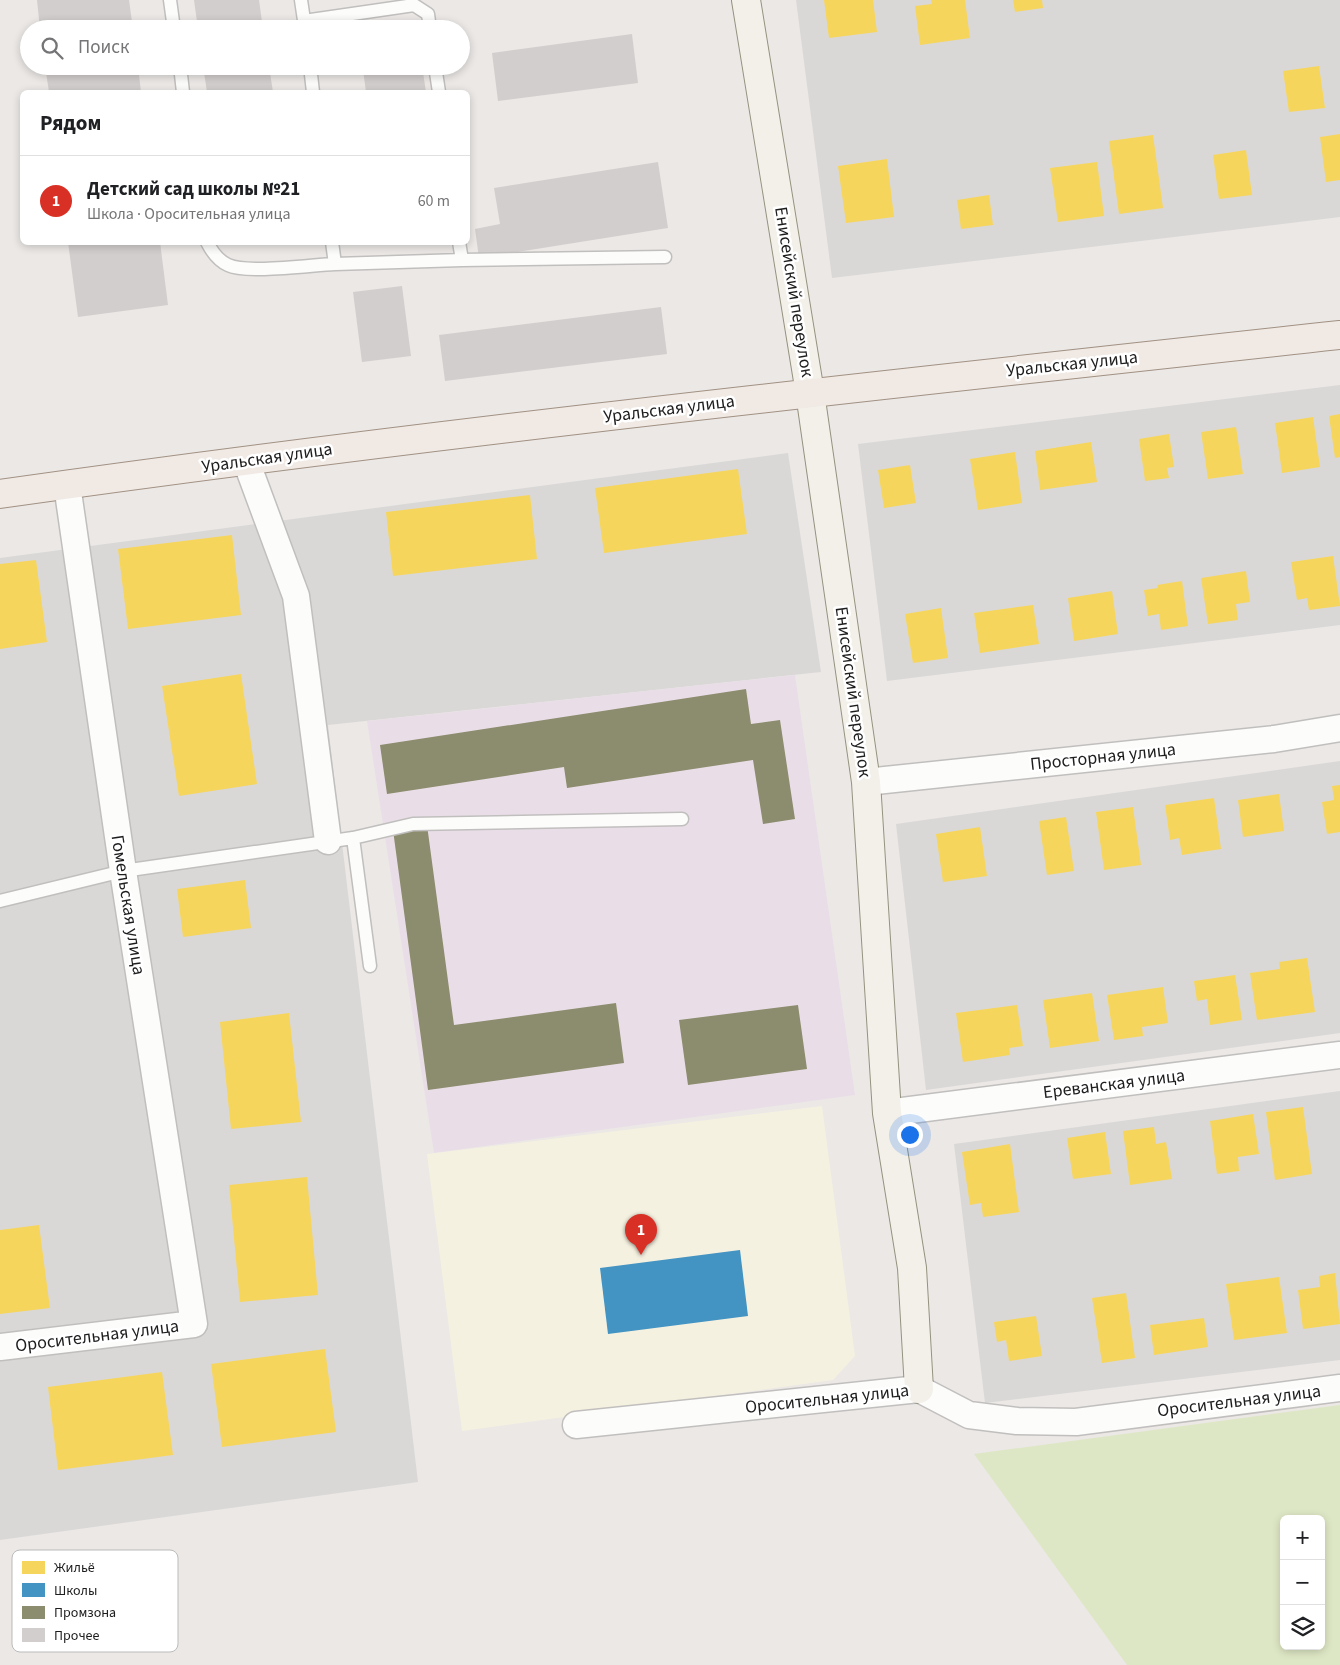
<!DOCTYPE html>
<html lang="ru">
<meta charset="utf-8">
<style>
body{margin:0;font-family:"Source Sans 3",sans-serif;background:#f6f6f6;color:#202124}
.controls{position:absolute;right:15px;bottom:15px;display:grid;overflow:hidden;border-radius:8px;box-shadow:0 2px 8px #0003}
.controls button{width:45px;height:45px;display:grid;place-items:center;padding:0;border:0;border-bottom:1px solid #e0e0e0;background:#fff;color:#202124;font:25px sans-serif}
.you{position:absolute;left:909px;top:1134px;width:18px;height:18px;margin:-12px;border:4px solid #fff;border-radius:50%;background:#1a73e8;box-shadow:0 0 0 8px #1a73e833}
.badge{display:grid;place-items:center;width:32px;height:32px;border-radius:50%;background:#d93025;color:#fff;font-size:16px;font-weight:700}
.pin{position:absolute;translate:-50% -41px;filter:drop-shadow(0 1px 2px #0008)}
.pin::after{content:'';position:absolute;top:26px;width:18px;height:15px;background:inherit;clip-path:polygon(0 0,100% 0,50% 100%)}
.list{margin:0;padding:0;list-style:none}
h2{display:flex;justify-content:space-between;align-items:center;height:65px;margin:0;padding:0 20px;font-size:21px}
h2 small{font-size:16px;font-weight:400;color:#757577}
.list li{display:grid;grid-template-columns:32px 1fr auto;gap:15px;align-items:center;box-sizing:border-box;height:90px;padding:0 20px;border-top:1px solid #e0e0e0}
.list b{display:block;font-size:19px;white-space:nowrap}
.list p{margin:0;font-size:16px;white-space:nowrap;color:#757577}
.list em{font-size:16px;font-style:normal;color:#757577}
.icon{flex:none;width:28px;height:28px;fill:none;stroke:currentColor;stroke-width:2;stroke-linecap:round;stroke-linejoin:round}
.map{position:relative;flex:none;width:1340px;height:1665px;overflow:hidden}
.search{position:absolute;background:#fff;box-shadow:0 2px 8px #0003;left:20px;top:20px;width:450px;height:55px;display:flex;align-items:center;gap:12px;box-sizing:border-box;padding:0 18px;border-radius:28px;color:#757577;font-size:19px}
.panel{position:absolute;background:#fff;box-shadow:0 2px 8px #0003;left:20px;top:90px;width:450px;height:155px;border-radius:8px}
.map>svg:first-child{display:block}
.residential{fill:#dad8d7}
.industrial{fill:#e9dee7}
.education{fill:#f5f1e0}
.grass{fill:#dee7c5;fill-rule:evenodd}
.homes{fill:#f6d55c}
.schools{fill:#4393c3}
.industry{fill:#8c8c6e}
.building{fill:#d2cecd}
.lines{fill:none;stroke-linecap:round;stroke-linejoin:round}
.lane-casing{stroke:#c1bfbe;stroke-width:15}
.street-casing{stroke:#c1bfbe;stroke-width:29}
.secondary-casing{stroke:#95927f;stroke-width:30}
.primary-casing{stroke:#a19183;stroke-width:30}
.lane{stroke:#fcfcfb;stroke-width:12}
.street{stroke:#fcfcfb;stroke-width:26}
.secondary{stroke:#f3f0ea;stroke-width:28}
.primary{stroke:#f0e9e4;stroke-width:28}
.labels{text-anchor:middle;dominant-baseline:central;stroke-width:5;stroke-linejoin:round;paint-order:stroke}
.street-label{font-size:18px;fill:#1d1d1d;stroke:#fff}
.key{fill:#fff;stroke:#bbb;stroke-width:1}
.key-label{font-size:14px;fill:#1d1d1d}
</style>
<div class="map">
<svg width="1340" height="1665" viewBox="0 0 1340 1665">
<rect width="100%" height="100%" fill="#ebe8e6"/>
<!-- residential -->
<path class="residential" d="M796,0H1340V217L832,278Z
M1340,385V625L887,681L858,444Z
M788,453L821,672L328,725L418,1482L0,1540V558Z
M1340,761V1033L926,1090L896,824Z
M1340,1091V1360L985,1403L954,1144Z"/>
<!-- industrial -->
<path class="industrial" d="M795,675L855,1095L434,1153L367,721Z"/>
<!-- education -->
<path class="education" d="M822,1106L855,1356L833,1380L462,1431L427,1154Z"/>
<!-- grass -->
<path class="grass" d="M1340,1405V1665H1127L974,1454ZM1284,1519H1321V1646H1284Z"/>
<!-- homes -->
<path class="homes" d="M824,0H873L877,32L829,38Z
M931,0H965L970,38L920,45L915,6L932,4Z
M1013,0H1042L1043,8L1015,12Z
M1319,66L1325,108L1289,112L1283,71Z
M1340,134V180L1326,182L1320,137Z
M1153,135L1163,208L1119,214L1109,141Z
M1246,150L1252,195L1219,199L1213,155Z
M887,159L894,217L846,223L838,166Z
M1097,162L1104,216L1058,222L1050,168Z
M989,195L993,225L961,229L957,200Z
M1340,414V457L1335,458L1329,416Z
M1313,417L1320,467L1282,473L1275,423Z
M1236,427L1243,474L1208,479L1201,432Z
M1169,434L1174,467L1167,468L1169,478L1145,481L1139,439Z
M1091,442L1097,482L1040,490L1035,451Z
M1015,452L1022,503L978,510L970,459Z
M910,465L916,503L884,508L878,470Z
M738,469L747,534L604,553L595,488Z
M530,495L537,559L393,576L386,512Z
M232,535L241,615L128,629L118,549Z
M1333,556L1340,606L1309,610L1307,598L1297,600L1291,562Z
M36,560L47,642L0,649V564Z
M1246,571L1250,602L1236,604L1238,620L1208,624L1201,578Z
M1182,581L1188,626L1161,630L1159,614L1148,616L1144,590L1158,588L1157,585Z
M1112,591L1118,634L1074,641L1068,598Z
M1033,605L1039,644L980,653L974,613Z
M941,608L948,658L913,663L905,614Z
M241,674L257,784L179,796L162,686Z
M1340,785V832L1327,834L1322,802L1334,800L1332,786Z
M1279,794L1284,831L1243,837L1238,800Z
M1214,798L1221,849L1182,855L1179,838L1170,840L1165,805Z
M1133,807L1141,865L1104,870L1096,812Z
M1066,817L1074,871L1047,875L1039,821Z
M980,827L987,876L943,882L936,834Z
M245,880L251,928L183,937L177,889Z
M1307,958L1315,1012L1257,1020L1250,973L1280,969L1279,962Z
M1235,975L1242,1020L1210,1025L1207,999L1197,1001L1194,981Z
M1163,987L1168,1023L1142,1027L1143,1036L1114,1040L1107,995Z
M1092,993L1099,1041L1050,1048L1043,1000Z
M1017,1005L1023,1046L1009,1048L1010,1055L963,1062L956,1013Z
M289,1013L301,1122L231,1129L220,1022Z
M1303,1107L1312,1174L1275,1180L1266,1112Z
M1253,1114L1259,1154L1238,1157L1239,1171L1217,1174L1210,1121Z
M1154,1127L1156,1144L1166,1142L1172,1179L1130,1185L1123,1131Z
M1105,1132L1111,1174L1073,1179L1067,1138Z
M1010,1144L1019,1212L983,1217L981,1203L970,1205L962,1152Z
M307,1177L318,1295L240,1302L229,1185Z
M39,1225L50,1308L0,1314V1230Z
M1335,1273L1340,1324L1303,1329L1298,1290L1320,1287L1319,1276Z
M1279,1277L1287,1333L1234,1340L1226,1284Z
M1126,1293L1135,1358L1102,1363L1092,1298Z
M1036,1316L1042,1356L1009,1361L1006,1340L997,1342L994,1322Z
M1204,1318L1208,1347L1154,1355L1150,1325Z
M325,1349L336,1432L222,1447L211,1364Z
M162,1372L173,1455L58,1470L48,1387Z"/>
<!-- schools -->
<path class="schools" d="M740,1250L748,1316L608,1334L600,1268Z"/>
<!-- industry -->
<path class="industry" d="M746,689L751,724L780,720L795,819L763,824L753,760L567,788L564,767L387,794L380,745Z
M427,825L454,1025L616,1003L624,1063L428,1090L393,830Z
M798,1005L807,1069L688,1085L679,1020Z"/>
<!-- building -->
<path class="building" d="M37,0H129L133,29H40Z
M194,0H259L263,29H198Z
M632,34L638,83L498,101L492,53Z
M45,66H138L141,92H49Z
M203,66H269L273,92H207Z
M390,66H422L426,92H366L363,70Z
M658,162L668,228L479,258L475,229L500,224L494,188Z
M68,242H160L168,305L78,317Z
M402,286L411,356L362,362L353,292Z
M661,307L667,354L445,381L439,335Z"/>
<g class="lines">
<defs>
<path id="lane" d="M170,0L174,29
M301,0L305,27
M304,21L414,5L428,14L430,29
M180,66L183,92
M310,66L313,92
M435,66L439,92
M207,242C212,252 219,261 228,265C247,274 311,265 335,264
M332,242L335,264L462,260L459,242
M462,260L665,257
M353,838L370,966
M0,901L123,871L353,838L413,824L682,819"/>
<path id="street" d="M246,461L296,596L328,841
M866,782L1274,739L1340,728
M887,1113L1340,1055
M0,1347L194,1324L123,871L67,485
M576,1425L919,1389L969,1415L1017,1421L1076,1422L1340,1388"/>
<path id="secondary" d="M746,0L810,393L866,782L887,1113L912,1268L919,1389"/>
<path id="primary" d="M0,494C445,431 893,384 1340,335"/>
</defs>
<!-- lane casing -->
<use href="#lane" class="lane-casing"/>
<!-- street casing -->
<use href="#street" class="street-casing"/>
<!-- secondary casing -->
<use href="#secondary" class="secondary-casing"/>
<!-- primary casing -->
<use href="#primary" class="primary-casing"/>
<!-- lane -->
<use href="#lane" class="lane"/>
<!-- street -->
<use href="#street" class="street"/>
<!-- secondary -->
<use href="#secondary" class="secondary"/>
<!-- primary -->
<use href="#primary" class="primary"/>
</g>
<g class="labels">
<!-- street labels -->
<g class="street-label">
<text transform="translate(794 292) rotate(81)">Енисейский переулок</text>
<text transform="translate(1072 364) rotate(-6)">Уральская улица</text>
<text transform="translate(669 409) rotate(-7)">Уральская улица</text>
<text transform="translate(267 458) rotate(-8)">Уральская улица</text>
<text transform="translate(853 692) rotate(82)">Енисейский переулок</text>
<text transform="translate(1103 757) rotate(-6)">Просторная улица</text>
<text transform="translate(128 905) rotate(81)">Гомельская улица</text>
<text transform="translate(1114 1084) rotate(-7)">Ереванская улица</text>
<text transform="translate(97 1336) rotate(-7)">Оросительная улица</text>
<text transform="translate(827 1399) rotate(-6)">Оросительная улица</text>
<text transform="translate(1239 1401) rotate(-7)">Оросительная улица</text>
</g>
</g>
<!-- legend -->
<rect x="12" y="1550" width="166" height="102" rx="8" class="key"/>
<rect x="22" y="1561" width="23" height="13" fill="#f6d55c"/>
<rect x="22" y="1583" width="23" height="14" fill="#4393c3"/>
<rect x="22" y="1606" width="23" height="13" fill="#8c8c6e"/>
<rect x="22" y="1628" width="23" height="14" fill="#d2cecd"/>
<g class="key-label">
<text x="54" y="1572">Жильё</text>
<text x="54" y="1595">Школы</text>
<text x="54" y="1617">Промзона</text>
<text x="54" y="1640">Прочее</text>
</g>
</svg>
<div class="controls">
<button>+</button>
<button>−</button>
<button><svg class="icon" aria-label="layers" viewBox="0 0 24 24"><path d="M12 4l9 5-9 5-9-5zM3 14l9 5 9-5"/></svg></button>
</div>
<div class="you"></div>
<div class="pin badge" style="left:641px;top:1255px">1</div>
<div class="search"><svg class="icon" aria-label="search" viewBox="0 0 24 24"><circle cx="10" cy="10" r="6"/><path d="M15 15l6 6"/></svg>Поиск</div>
<section class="panel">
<h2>Рядом<small></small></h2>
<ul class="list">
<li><span class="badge">1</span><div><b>Детский сад школы №21</b><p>Школа · Оросительная улица</p></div><em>60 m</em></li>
</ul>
</section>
</div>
